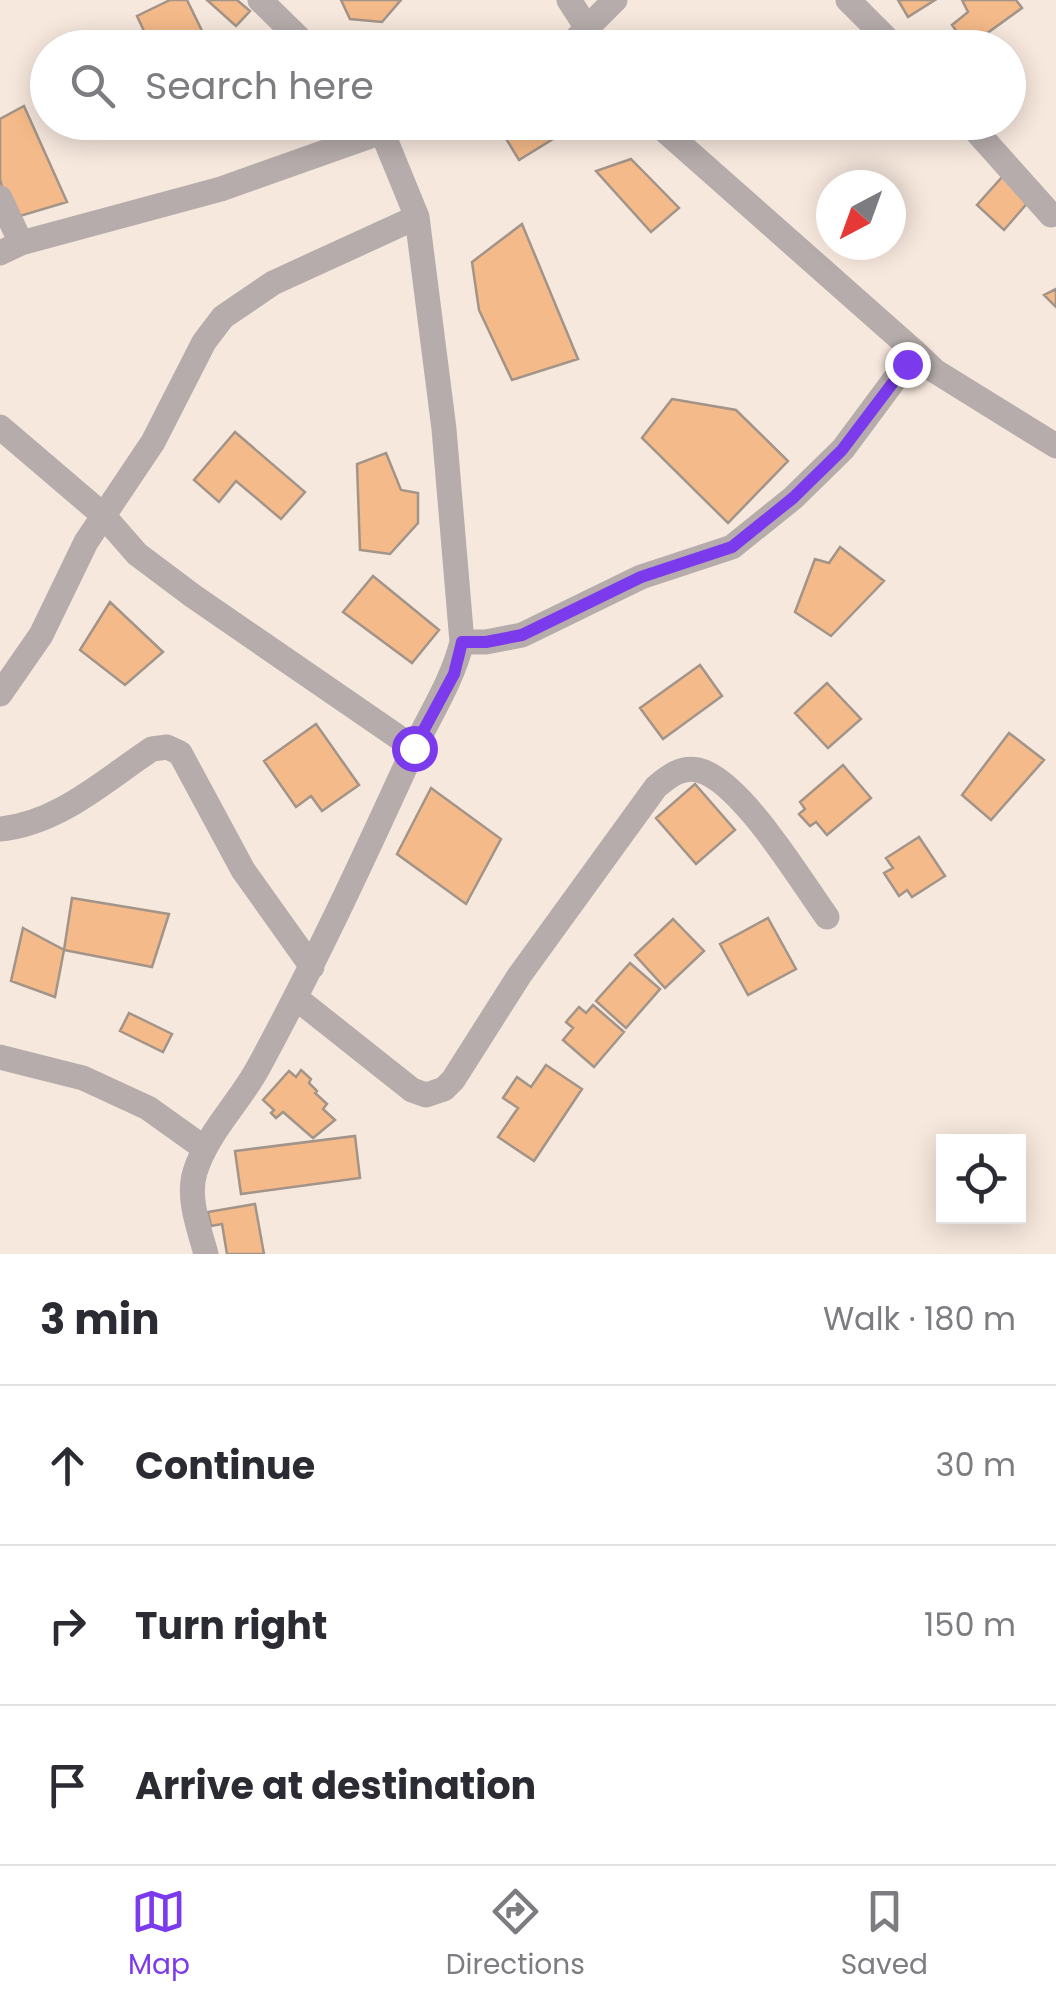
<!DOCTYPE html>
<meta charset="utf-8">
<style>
body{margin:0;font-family:Poppins,sans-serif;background:#f7f7f7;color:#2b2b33}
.controls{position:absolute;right:30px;bottom:30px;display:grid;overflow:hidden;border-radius:0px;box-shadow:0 5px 25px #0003}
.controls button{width:90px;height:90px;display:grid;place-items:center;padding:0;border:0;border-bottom:2px solid #e1e1e2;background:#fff;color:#2b2b33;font:50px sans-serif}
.compass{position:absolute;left:816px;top:170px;width:90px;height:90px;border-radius:50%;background:#fff;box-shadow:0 5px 25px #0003;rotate:221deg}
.stop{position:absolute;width:30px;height:30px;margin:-22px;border:8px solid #7c3aed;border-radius:50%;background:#fff}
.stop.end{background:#7c3aed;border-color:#fff;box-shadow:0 2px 10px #0008}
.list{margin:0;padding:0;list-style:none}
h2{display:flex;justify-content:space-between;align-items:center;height:130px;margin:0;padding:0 40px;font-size:42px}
h2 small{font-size:32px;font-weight:400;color:#7c7c81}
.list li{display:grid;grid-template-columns:65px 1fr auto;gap:30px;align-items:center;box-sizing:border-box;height:160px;padding:0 40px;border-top:2px solid #e1e1e2}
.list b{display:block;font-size:38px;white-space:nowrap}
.list em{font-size:32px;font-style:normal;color:#7c7c81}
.icon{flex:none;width:55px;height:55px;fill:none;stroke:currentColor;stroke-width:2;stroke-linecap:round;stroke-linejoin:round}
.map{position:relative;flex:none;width:1056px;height:1254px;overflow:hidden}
.search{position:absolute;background:#fff;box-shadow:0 5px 25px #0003;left:30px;right:30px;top:30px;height:110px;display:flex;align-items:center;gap:25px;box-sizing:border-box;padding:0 35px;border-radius:55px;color:#7c7c81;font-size:38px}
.sheet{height:610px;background:#fff}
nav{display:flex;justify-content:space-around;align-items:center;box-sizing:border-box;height:140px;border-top:2px solid #e1e1e2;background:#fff;font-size:28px;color:#7c7c81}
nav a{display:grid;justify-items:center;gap:5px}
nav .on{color:#7c3aed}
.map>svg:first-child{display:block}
.building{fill:#f5ba89;stroke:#a29489;stroke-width:2.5}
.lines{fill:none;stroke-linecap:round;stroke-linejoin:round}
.street{stroke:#b5acab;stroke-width:25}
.route{stroke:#7c3aed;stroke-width:12}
</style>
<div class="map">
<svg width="1056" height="1254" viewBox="0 0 1056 1254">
<rect width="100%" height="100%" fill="#f7e8dd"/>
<!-- building -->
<path class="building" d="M170,0H187L205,37L182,48H152L137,16Z
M207,0H237L250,11L236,26Z
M341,0H401L382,22L350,19Z
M898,0H935L908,17Z
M1016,0L1022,8L968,47L952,25L968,12L962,0Z
M24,106L67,202L10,219L0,179V119Z
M554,122L561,134L519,160L502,132L508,122Z
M631,159L679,208L651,232L596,171Z
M1003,176L1030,200L1004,230L977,205Z
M522,224L578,359L512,380L479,310L472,262Z
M1056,289V307L1044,295Z
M672,399L736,410L788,461L728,523L642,438Z
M235,432L305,492L281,519L236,481L219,502L194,480Z
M386,453L401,490L418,493V523L390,554L360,550L357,464Z
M840,547L884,581L831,636L795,612L815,559L829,563Z
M373,576L439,630L412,663L343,612Z
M110,602L163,652L125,685L80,650Z
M700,665L722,696L663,739L640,708Z
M827,683L861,719L828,748L795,713Z
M316,724L359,785L322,811L311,796L296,807L264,761Z
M1009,733L1044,760L991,820L962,795Z
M843,765L871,798L827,835L816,822L810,826L799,814L805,809L800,802Z
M695,784L735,830L696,864L656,818Z
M431,788L501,839L466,904L397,854Z
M919,837L945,876L912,897L907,890L899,896L884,873L893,868L886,858Z
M72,898L169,914L152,967L64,950Z
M768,918L796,969L748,995L720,944Z
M673,919L704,951L665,988L635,955Z
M23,928L64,950L55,997L11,981Z
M630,963L660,989L626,1028L596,1001Z
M593,1005L624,1032L594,1067L563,1040L573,1028L566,1022L579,1007L586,1013Z
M129,1013L172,1034L163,1052L120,1031Z
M546,1065L582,1089L534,1161L498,1137L518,1108L503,1098L517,1077L531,1087Z
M301,1070L311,1079L309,1083L317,1091L315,1093L327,1104L323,1109L335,1120L313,1138L283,1112L276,1118L271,1113L274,1110L263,1100L289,1071L296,1077Z
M355,1136L360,1178L241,1194L235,1151Z
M255,1204L264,1254H227L222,1224L211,1226L208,1212Z"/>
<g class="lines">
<!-- street -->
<path class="street" d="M260,0L309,48
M569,0L587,28
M848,0L896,48
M567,48L615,0
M655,122L915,352
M968,122L1051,215
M0,198L21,243
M0,253L21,243L221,189L410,122
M0,427L103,515L137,554L193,596L414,748
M462,642H486L522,635L641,577L732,547L793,498L843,449L915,352L935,371L1056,446
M0,694L41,635L86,542L153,442L204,342L223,317L273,283L417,217
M0,829C58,824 105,780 152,749L167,747L180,753L243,870L312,967
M296,998L412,1090L426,1095L444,1089L453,1080L519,976L656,787C668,777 681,766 698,770C740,779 801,881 827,917
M0,1057L83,1078L148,1108L204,1148
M206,1254C199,1228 187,1198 195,1172C207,1133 239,1103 258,1068C313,967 361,864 409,759C427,719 451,685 462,642L444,429L417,217L383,134L375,122"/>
</g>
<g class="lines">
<!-- route -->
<path class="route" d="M414,748L454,674L462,642H486L522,635L641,577L732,547L793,498L842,450L907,364"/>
</g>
</svg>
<div class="controls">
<button><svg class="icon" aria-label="locate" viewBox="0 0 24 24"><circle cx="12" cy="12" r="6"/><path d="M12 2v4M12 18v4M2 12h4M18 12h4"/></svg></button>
</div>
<svg class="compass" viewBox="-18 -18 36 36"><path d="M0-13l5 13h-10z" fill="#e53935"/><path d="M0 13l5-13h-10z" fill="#7c7c81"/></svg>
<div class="stop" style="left:414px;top:748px"></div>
<div class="stop end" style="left:907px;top:364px"></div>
<div class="search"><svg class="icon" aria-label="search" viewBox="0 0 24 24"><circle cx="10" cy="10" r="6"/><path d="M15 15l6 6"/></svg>Search here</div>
</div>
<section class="sheet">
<h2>3 min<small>Walk · 180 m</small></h2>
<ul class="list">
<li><svg class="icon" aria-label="ahead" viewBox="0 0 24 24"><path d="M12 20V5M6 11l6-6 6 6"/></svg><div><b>Continue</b></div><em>30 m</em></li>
<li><svg class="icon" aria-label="right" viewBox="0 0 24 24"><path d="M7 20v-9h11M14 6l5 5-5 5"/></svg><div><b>Turn right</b></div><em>150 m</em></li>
<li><svg class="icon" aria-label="arrive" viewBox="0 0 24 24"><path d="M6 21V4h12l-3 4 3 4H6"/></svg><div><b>Arrive at destination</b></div></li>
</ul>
</section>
<nav>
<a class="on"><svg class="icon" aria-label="map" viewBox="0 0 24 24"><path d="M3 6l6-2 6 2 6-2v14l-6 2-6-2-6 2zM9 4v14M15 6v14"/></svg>Map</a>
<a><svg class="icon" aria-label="directions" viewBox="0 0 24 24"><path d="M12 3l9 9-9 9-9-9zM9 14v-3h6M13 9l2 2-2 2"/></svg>Directions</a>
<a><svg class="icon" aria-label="saved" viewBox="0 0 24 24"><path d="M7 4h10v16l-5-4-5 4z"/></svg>Saved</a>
</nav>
